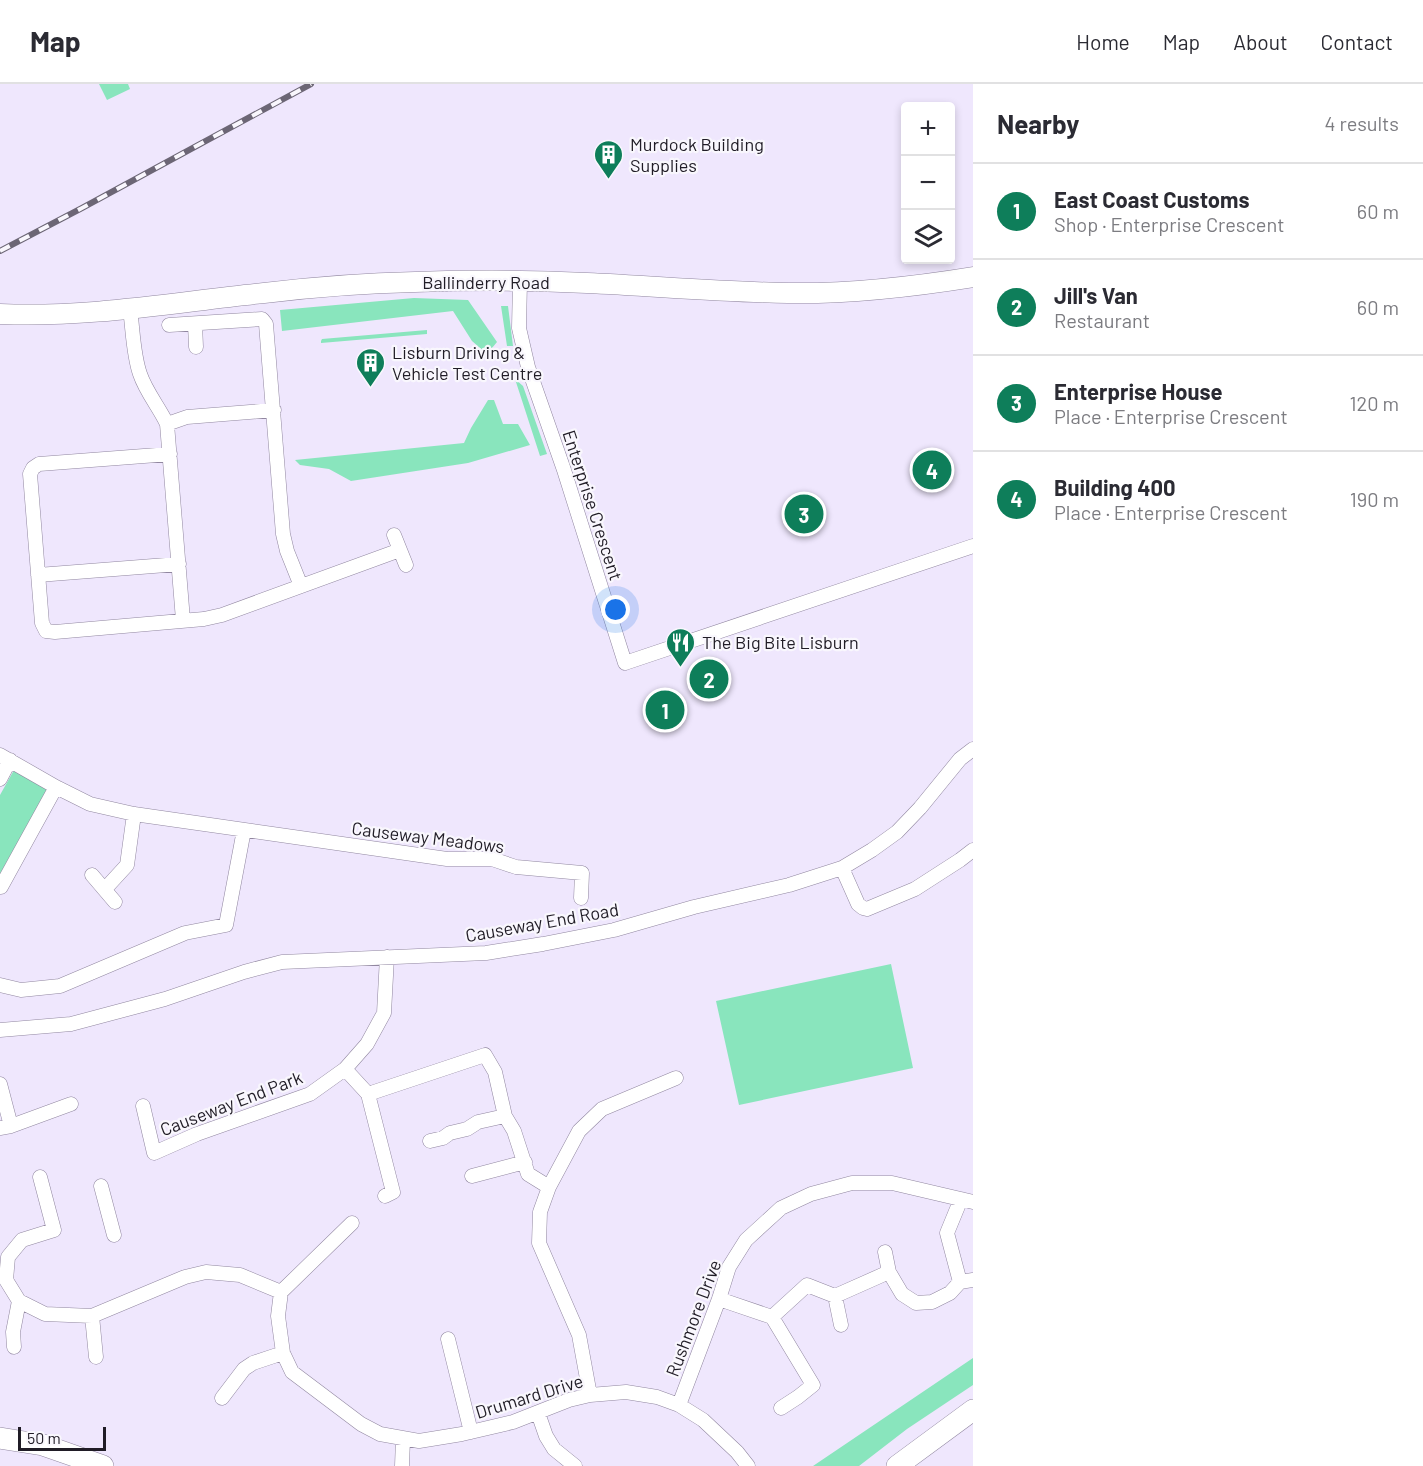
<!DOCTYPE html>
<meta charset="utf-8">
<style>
body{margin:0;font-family:Barlow,sans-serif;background:#f7f7f7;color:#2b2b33}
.controls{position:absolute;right:18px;top:18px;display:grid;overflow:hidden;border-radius:6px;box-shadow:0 3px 9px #0003}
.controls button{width:54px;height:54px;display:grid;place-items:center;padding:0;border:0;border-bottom:2px solid #e1e1e2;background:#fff;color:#2b2b33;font:30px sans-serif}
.scale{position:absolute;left:18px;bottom:15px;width:88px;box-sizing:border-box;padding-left:6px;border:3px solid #201c26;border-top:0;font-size:16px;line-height:21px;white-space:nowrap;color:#201c26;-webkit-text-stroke:4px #f9f7fd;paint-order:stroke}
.you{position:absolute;left:616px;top:526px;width:21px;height:21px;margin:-15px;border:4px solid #fff;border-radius:50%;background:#1a73e8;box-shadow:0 0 0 9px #1a73e833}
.badge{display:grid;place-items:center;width:39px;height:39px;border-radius:50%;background:#0e7e5a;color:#fff;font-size:20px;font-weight:700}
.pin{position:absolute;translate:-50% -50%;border:3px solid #fff;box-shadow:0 2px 6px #0006}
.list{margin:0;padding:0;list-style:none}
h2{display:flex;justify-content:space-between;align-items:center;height:78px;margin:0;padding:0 24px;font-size:26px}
h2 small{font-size:20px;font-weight:400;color:#7c7c81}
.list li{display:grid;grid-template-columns:39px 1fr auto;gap:18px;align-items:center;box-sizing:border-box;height:96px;padding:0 24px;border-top:2px solid #e1e1e2}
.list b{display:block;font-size:22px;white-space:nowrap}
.list p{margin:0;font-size:20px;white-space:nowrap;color:#7c7c81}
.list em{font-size:20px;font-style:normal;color:#7c7c81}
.icon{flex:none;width:33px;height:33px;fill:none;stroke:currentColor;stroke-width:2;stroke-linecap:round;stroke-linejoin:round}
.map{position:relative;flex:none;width:973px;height:1382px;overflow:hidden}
header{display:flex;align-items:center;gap:36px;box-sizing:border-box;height:84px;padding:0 30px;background:#fff;border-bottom:2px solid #e1e1e2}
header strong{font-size:28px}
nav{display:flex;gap:33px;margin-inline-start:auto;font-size:21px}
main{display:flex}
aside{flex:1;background:#fff}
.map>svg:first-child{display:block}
.green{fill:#89e5bd}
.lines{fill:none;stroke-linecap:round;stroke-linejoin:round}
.street-casing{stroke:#9187a0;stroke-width:15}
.secondary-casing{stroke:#9187a0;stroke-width:21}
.primary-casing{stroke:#9187a0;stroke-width:22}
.street{stroke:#fff;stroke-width:14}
.secondary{stroke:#fff;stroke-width:20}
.primary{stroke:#fff;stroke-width:21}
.rail-casing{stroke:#6c6675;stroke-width:6}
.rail{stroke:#f9f7fd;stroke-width:4;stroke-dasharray:11;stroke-linecap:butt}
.labels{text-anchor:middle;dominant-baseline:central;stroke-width:4.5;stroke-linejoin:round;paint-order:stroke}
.poi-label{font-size:18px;fill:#201c26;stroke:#f9f7fd;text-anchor:start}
.street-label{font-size:18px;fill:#201c26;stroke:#f9f7fd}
</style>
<header>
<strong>Map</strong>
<nav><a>Home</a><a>Map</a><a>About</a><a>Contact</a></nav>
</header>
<main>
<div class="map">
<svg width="973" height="1382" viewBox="0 0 973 1382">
<rect width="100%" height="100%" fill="#efe7fd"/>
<!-- green -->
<path class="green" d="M99,0H128L130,5L107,16Z
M414,214L468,216L497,258L487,270L472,257L453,227L282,247L280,226Z
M501,222H508L513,262H507Z
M427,246V250L321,259V257L322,255Z
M515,295L523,302L547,370L540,372Z
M488,316H494L503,340H518L530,361L468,379L351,397L329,385L300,381L295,376L464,359L471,344Z
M14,686L48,705L0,790V711Z
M891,880L913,984L739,1021L716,917Z
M973,1274V1301L907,1345L859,1382H813Z"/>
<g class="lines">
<defs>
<path id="street" d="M520,197L519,244L528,283L564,386L625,579L973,462
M130,225C133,246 133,270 140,290C146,308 159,323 167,340L183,536
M195,240L196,263
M169,241L262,235L266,240L283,450L287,467L301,502
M167,340L187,333L274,326
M170,370L39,380L33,384L30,390L42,539L46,547L55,548L204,535L222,531L400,466
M394,451L406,481
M38,491L179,480
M0,671L56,703L90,720L134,730L447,775H492L516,783L582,789L581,814
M0,695L10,676
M842,784L858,820L863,824L867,825L915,805L960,776L973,766
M92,791L115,818
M0,802L1,803L56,703
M105,805L127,781L134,730
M0,901L21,906L60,902L185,849L226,841L244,746
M0,946L71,940L165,915L244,888L282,878L486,869L543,860L614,846L694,823L789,801L842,784L872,766L897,748L920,724L960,675L973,665
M345,985L368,1010L393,1108L385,1112
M0,1000L11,1042
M368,1010L485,971L495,988L505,1032L514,1047L528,1090L549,1103
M143,1022L154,1069L197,1050L310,1010L345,985L367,960L384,929L387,873
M0,1044L11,1042L71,1020
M430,1057L443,1054L450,1049L467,1045L478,1038L505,1032
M472,1092L525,1078
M40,1093L54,1146L22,1156L8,1173L6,1196L19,1217L45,1230L92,1232L185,1193L206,1188L240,1191L281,1208
M101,1102L114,1151
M352,1139L281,1208L278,1232L283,1269L292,1288L361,1340L380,1350L419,1357L462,1350L513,1338L569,1316L590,1311L626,1308L657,1313L679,1321L703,1336L737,1368L748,1382
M885,1168L889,1188L902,1210L916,1219L932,1218L950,1209L960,1198L973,1196
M960,1198L947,1149L961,1115
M835,1212L841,1241
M719,1215L772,1233L813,1301L798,1313L781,1324
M92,1232L96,1273
M772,1233L807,1201L835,1212L889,1188
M448,1255L471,1348
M14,1263L13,1248L19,1217
M590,1311L579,1251L539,1159L540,1128L549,1103L579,1047L602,1025L676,994
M222,1314L244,1285L253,1279L283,1269
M679,1321L719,1215L729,1183L746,1156L781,1124L811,1110L852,1099H892L973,1118
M538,1329L546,1352L554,1365L575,1382
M402,1382L403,1355"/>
<path id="secondary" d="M0,230C89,234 176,218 264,209C314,203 365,199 415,198C472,196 530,196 587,199C654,202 721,208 788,209C850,210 911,203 973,193"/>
<path id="primary" d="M0,1354L43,1361L103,1382
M897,1382L973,1326"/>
</defs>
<!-- street casing -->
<use href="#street" class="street-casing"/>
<!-- secondary casing -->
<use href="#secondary" class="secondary-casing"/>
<!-- primary casing -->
<use href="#primary" class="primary-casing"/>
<!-- street -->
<use href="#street" class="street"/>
<!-- secondary -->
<use href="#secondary" class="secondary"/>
<!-- primary -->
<use href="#primary" class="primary"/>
<defs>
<path id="rail" d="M0,167L82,124L311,0"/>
</defs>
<!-- rail casing -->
<use href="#rail" class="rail-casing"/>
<!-- rail -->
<use href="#rail" class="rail"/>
</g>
<!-- icons -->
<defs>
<symbol id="building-pin" viewBox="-11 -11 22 30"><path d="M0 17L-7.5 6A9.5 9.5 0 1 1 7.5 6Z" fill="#0e7e5a" stroke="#f9f7fd"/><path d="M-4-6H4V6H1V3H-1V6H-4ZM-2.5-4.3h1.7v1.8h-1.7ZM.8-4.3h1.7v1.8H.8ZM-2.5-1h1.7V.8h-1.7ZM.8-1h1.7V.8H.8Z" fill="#fff"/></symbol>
<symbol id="restaurant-pin" viewBox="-11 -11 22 30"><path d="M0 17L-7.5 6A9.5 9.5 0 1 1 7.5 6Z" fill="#0e7e5a" stroke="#f9f7fd"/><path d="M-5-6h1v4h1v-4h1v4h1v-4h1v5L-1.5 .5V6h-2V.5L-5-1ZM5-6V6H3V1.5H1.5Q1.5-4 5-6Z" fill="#fff"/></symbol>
</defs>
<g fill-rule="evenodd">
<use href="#building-pin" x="592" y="54" width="33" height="45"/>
<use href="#building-pin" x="354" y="262" width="33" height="45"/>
<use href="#restaurant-pin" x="664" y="542" width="33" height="45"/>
</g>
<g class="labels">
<!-- poi labels -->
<g class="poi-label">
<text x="630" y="60">Murdock Building<tspan x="630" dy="21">Supplies</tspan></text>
<text x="392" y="268">Lisburn Driving &amp;<tspan x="392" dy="21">Vehicle Test Centre</tspan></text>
<text x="702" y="558">The Big Bite Lisburn</text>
</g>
<!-- street labels -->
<g class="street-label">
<text x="486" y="198">Ballinderry Road</text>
<text transform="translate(593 421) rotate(72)">Enterprise Crescent</text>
<text transform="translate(428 753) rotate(7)">Causeway Meadows</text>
<text transform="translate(542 838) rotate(-10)">Causeway End Road</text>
<text transform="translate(231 1019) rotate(-21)">Causeway End Park</text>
<text transform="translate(693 1234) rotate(-69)">Rushmore Drive</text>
<text transform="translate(529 1312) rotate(-17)">Drumard Drive</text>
</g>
</g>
</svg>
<div class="controls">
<button>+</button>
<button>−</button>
<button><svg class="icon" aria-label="layers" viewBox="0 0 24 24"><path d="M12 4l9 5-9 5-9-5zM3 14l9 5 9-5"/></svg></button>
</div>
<div class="scale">50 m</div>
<div class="you"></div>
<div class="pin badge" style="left:665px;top:626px">1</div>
<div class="pin badge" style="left:709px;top:595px">2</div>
<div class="pin badge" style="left:804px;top:430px">3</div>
<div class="pin badge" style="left:932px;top:386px">4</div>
</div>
<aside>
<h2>Nearby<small>4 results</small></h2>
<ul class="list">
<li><span class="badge">1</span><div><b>East Coast Customs</b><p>Shop · Enterprise Crescent</p></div><em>60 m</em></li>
<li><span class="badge">2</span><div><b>Jill's Van</b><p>Restaurant</p></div><em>60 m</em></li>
<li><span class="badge">3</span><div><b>Enterprise House</b><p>Place · Enterprise Crescent</p></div><em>120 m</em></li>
<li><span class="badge">4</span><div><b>Building 400</b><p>Place · Enterprise Crescent</p></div><em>190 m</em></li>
</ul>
</aside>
</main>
